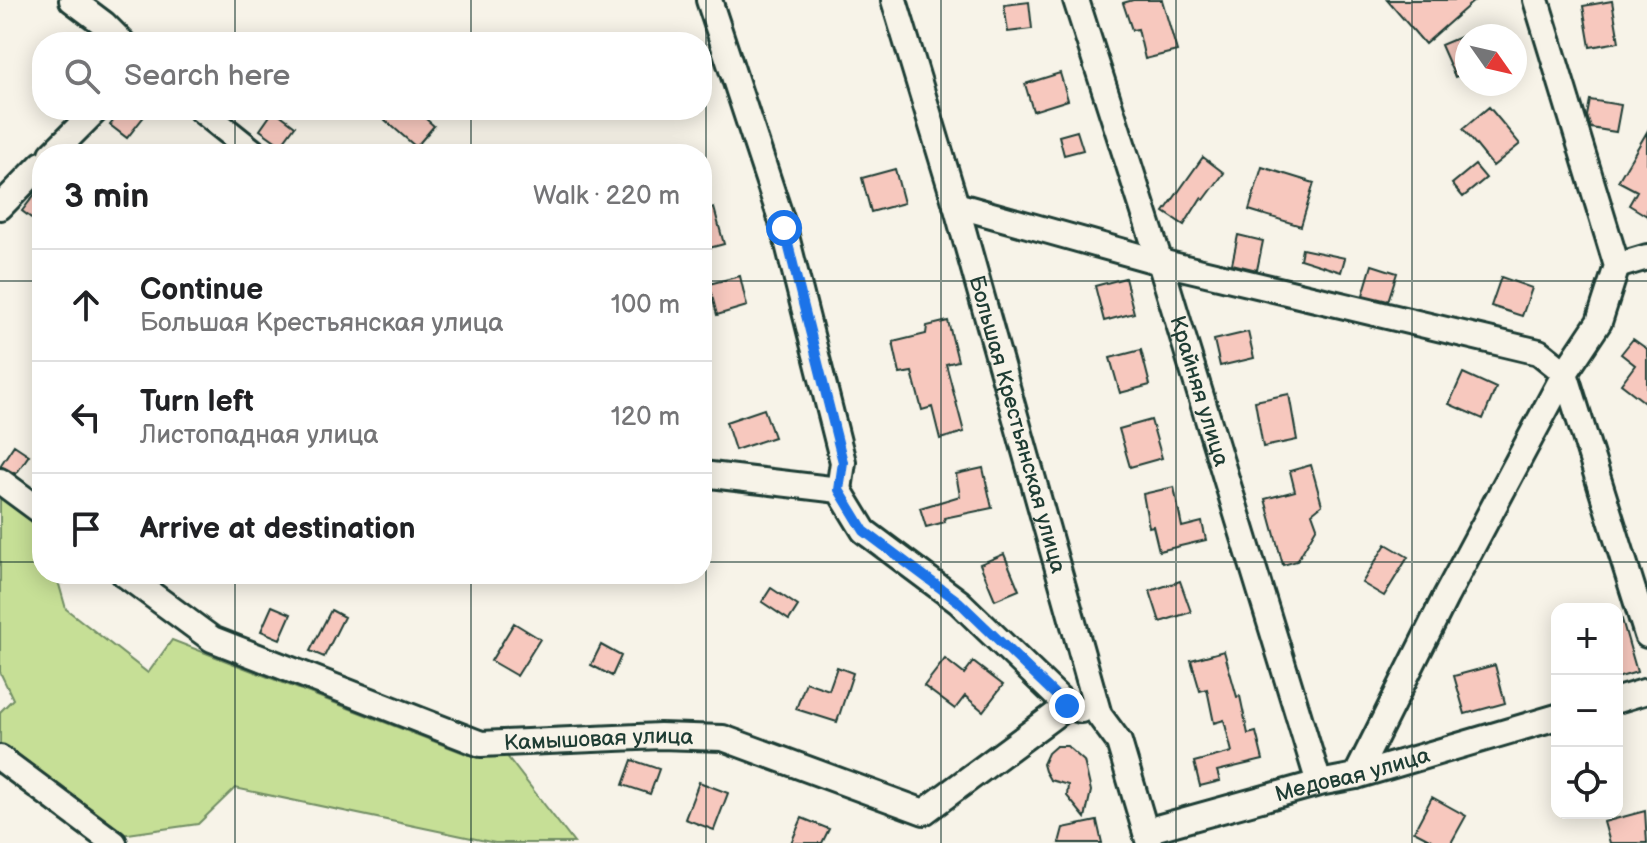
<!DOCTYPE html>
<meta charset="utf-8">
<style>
body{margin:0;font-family:"Balsamiq Sans",sans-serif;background:#f2f2f2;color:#202124}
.controls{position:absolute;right:24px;bottom:24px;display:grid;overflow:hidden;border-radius:16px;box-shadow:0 4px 20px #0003}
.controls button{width:72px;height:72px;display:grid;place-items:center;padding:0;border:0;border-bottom:2px solid #e0e0e0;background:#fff;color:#202124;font:40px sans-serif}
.compass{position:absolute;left:1455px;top:24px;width:72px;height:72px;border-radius:50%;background:#fff;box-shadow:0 4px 20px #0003;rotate:124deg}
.stop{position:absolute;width:24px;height:24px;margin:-18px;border:6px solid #1a73e8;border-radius:50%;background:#fff}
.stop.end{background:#1a73e8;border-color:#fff;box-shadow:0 2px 8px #0008}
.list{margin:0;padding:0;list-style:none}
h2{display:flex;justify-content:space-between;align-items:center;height:104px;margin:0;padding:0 32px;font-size:34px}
h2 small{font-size:26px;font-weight:400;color:#757577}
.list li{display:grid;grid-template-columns:52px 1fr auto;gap:24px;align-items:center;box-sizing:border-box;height:112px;padding:0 32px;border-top:2px solid #e0e0e0}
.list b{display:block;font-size:30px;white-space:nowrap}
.list p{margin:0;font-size:26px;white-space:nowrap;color:#757577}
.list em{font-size:26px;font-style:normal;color:#757577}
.icon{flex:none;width:44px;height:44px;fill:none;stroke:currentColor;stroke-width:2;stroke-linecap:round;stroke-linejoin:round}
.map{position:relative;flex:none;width:1647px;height:843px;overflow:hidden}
.search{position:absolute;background:#fff;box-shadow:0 4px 20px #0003;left:32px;top:32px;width:680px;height:88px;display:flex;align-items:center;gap:20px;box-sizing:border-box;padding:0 28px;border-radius:32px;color:#757577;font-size:30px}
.panel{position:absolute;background:#fff;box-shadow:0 4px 20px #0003;left:32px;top:144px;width:680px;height:440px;border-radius:32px}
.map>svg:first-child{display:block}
.green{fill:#c6df96;stroke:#728e65;stroke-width:2}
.building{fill:#f7c8be;stroke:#1f3d34;stroke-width:2}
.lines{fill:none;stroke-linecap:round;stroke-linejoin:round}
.minor-casing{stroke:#1f3d34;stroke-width:30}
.minor{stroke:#f7f3e8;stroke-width:24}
.route{stroke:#1a73e8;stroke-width:10}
.grid{fill:none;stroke:#1f3d34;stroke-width:2;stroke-opacity:0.55}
.labels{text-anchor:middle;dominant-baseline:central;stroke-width:8;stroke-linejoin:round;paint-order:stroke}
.street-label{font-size:22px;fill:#1f3d34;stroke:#f7f3e8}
</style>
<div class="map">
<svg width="1647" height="843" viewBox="0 0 1647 843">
<rect width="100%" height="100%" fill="#f7f3e8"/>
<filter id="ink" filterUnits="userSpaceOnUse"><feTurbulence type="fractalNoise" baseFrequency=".0125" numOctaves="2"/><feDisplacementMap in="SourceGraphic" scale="16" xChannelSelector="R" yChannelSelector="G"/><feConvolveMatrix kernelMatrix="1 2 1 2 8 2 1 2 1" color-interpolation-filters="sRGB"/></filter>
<g filter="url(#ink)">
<!-- green -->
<path class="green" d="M0,497L42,523V574H56L66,609L148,673L172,640L469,755H506L574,843H495L235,788L198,824L121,835L0,746V712L13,699L0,672Z"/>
<!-- building -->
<path class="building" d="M1133,0H1162L1177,51L1145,59L1138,29L1132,30L1123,3Z
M1387,0H1475L1425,44Z
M1612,1L1619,42L1590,47L1583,6Z
M1029,2L1032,29L1008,32L1004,5Z
M1467,34V72L1455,77L1441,45Z
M1060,73L1068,100L1033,111L1025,84Z
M1590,100L1621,105L1616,132L1591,128L1587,116Z
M1489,107L1520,144L1493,166L1463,129Z
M122,110H149L127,138L110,125Z
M274,110L295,126L281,145L260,130Z
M394,110H416L434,126L416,147L385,120Z
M1077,131L1083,150L1064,155L1059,136Z
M1647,132V216L1629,205L1637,191L1618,181Z
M1203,157L1224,173L1204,200L1201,198L1184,225L1164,212Z
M1475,165L1486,178L1463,197L1452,184Z
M1262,167L1314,183L1301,226L1249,210Z
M895,169L904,203L871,212L862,178Z
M42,185V226L22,211Z
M714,208L724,244L702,250V212Z
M1238,235L1263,241L1257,270L1232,264Z
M1302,249L1345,258L1341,272L1300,259Z
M1372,265L1397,273L1388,301L1363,295Z
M740,276L747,306L717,315L709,284Z
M1501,277L1532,288L1522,316L1491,306Z
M1125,278L1134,313L1104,321L1095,286Z
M948,321L958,361L946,364L964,432L940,439L932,407L922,410L912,372L900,374L893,342L926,334L927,326Z
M1248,332L1254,358L1220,366L1214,340Z
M1633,339L1647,349V404L1621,384L1635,365L1621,354Z
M1141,350L1150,385L1120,393L1110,358Z
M1463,373L1496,388L1483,419L1449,404Z
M1289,394L1297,440L1263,447L1255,401Z
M764,409L774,437L735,450L726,422Z
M1151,420L1162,458L1130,467L1119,429Z
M14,445L29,455L16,474L0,466Z
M1311,465L1322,505L1312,513L1317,527L1297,561L1283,565L1265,499L1295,491L1290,471Z
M983,468L992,508L944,518L945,522L926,527L920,508L960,496L956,474Z
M1174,487L1182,527L1202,522L1206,540L1159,551L1153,526L1149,527L1143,494Z
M1386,544L1408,557L1384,596L1362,583Z
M1004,554L1019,590L995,600L980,564Z
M1180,581L1191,612L1160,622L1150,591Z
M771,588L798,606L789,620L762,602Z
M272,606L291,614L280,639L261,631Z
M331,610L344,617L324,657L310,651Z
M1621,616L1637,672L1617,678V617Z
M514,623L540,639L517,676L491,661Z
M601,645L621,656L612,676L591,665Z
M1224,651L1237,697L1240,696L1248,734L1256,732L1263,760L1217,771L1220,781L1200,786L1194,762L1232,752L1224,720L1214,723L1207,689L1200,691L1191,660Z
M945,659L964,674L973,662L1003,685L983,711L965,696L955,709L924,686Z
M1495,665L1505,703L1465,714L1454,676Z
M837,667L853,673L837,722L796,709L806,682L829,690Z
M1056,746H1067L1084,761L1091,791L1085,818L1067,796L1068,785L1050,780L1045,771L1043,764L1048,753Z
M632,760L659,769L650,794L623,785Z
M699,782L728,793L714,830L685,819Z
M1432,797L1466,816L1451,843H1437L1414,831Z
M1645,811L1647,843H1610L1604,822Z
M802,818L829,829L822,843H791Z
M1097,821L1102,843H1059L1063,828Z"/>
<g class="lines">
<defs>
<g id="minor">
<path d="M72,0L104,24L122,42"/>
<path d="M709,0L784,228L843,462L839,490"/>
<path id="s1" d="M894,0L956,205L1099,715L1119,742L1149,843"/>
<path id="s2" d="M1076,0L1160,262L1319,783"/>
<path d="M1536,0L1617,266L1599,322L1565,373L1647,635"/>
<path d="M201,110L256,154"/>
<path d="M52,154L96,110"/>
<path d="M956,205L1160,262L1539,352L1565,373L1446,596L1356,776"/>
<path d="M0,207L42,164"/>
<path d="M1617,266L1647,257"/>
<path d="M702,474L839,490L864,531L959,602L1067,706L1081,710"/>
<path d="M0,481L42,512"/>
<path id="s3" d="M124,574L212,639L481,744L660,736L723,738L924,812L1067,706"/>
<path d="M1617,700L1647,691"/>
<path d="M0,758L114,843"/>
<path id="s4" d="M1146,831L1319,783L1356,776L1557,717"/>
</g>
</defs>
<!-- minor casing -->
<use href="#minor" class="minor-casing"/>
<!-- minor -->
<use href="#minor" class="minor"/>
</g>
</g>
<g class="lines" filter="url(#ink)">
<!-- route -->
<path class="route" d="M784,228L843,462L839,490L864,531L959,602L1067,706"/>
</g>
<!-- grid -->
<path class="grid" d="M235,0V42M471,0V42M706,0V843M941,0V843M1176,0V843M1412,0V843M235,110V154M471,110V154M0,281H42M702,281H1647M0,562H42M702,562H1647M235,574V843M471,574V843"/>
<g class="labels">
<!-- street labels -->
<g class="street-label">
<text stroke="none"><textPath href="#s2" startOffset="410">Крайняя улица</textPath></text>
<text stroke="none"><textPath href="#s1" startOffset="442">Большая Крестьянская улица</textPath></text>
<text stroke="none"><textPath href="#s3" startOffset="516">Камышовая улица</textPath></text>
<text stroke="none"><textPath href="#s4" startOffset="214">Медовая улица</textPath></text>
</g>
</g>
</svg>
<div class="controls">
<button>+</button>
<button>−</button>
<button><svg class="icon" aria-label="locate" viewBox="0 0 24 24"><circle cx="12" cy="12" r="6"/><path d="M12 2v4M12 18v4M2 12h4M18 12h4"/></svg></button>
</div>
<svg class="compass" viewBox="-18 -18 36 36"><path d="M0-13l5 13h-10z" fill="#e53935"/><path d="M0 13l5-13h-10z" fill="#757577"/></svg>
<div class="stop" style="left:784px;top:228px"></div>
<div class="stop end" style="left:1067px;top:706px"></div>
<div class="search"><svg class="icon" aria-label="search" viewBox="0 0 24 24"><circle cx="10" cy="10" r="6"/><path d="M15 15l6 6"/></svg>Search here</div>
<section class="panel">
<h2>3 min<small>Walk · 220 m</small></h2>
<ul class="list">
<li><svg class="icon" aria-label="ahead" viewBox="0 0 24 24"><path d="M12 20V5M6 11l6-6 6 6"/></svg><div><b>Continue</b><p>Большая Крестьянская улица</p></div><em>100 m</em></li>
<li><svg class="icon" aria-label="left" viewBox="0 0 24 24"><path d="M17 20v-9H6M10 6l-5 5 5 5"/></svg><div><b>Turn left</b><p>Листопадная улица</p></div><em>120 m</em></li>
<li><svg class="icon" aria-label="arrive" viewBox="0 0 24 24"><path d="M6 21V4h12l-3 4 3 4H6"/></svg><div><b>Arrive at destination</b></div></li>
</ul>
</section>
</div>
